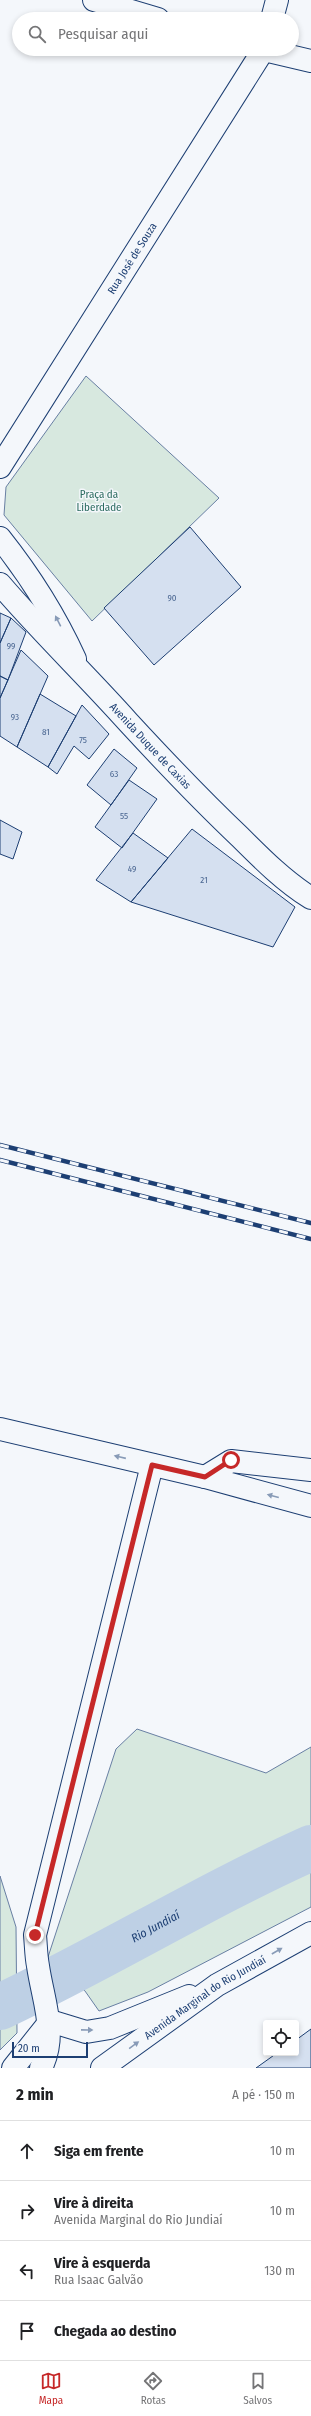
<!DOCTYPE html>
<html lang="pt">
<meta charset="utf-8">
<style>
body{margin:0;font-family:"Fira Sans Condensed",sans-serif;background:#f2f2f2;color:#202124}
.controls{position:absolute;right:12px;bottom:12px;display:grid;overflow:hidden;border-radius:4px;box-shadow:0 2px 6px #0003}
.controls button{width:36px;height:36px;display:grid;place-items:center;padding:0;border:0;border-bottom:1px solid #e0e0e0;background:#fff;color:#202124;font:20px sans-serif}
.scale{position:absolute;left:12px;bottom:10px;width:76px;box-sizing:border-box;padding-left:4px;border:2px solid #1d3f73;border-top:0;font-size:11px;line-height:14px;white-space:nowrap;color:#1d3f73;-webkit-text-stroke:3px #f4f7fb;paint-order:stroke}
.stop{position:absolute;width:12px;height:12px;margin:-9px;border:3px solid #c62828;border-radius:50%;background:#fff}
.stop.end{background:#c62828;border-color:#fff;box-shadow:0 1px 4px #0008}
.list{margin:0;padding:0;list-style:none}
h2{display:flex;justify-content:space-between;align-items:center;height:52px;margin:0;padding:0 16px;font-size:17px}
h2 small{font-size:13px;font-weight:400;color:#757577}
.list li{display:grid;grid-template-columns:26px 1fr auto;gap:12px;align-items:center;box-sizing:border-box;height:60px;padding:0 16px;border-top:1px solid #e0e0e0}
.list b{display:block;font-size:15px;white-space:nowrap}
.list p{margin:0;font-size:13px;white-space:nowrap;color:#757577}
.list em{font-size:13px;font-style:normal;color:#757577}
.icon{flex:none;width:22px;height:22px;fill:none;stroke:currentColor;stroke-width:2;stroke-linecap:round;stroke-linejoin:round}
.map{position:relative;flex:none;width:311px;height:2068px;overflow:hidden}
.search{position:absolute;background:#fff;box-shadow:0 2px 6px #0003;left:12px;right:12px;top:12px;height:44px;display:flex;align-items:center;gap:10px;box-sizing:border-box;padding:0 14px;border-radius:22px;color:#757577;font-size:15px}
.sheet{height:292px;background:#fff}
nav{display:flex;justify-content:space-around;align-items:center;box-sizing:border-box;height:56px;border-top:1px solid #e0e0e0;background:#fff;font-size:11px;color:#757577}
nav a{display:grid;justify-items:center;gap:2px}
nav .on{color:#c62828}
.map>svg:first-child{display:block}
.green{fill:#d7e8df;stroke:#687fa3}
.lines{fill:none;stroke-linecap:round;stroke-linejoin:round}
.river{stroke:#bed0e5;stroke-width:46}
.building{fill:#d5e0f0;stroke:#1d3f73}
.minor-casing{stroke:#1d3f73;stroke-width:24}
.major-casing{stroke:#1d3f73;stroke-width:24}
.minor{stroke:#f4f7fb;stroke-width:22}
.major{stroke:#f4f7fb;stroke-width:22}
.rail-casing{stroke:#1d3f73;stroke-width:4.5}
.rail{stroke:#f4f7fb;stroke-width:3;stroke-dasharray:9;stroke-linecap:butt}
.oneway{fill:#889bb7}
.route{stroke:#c62828;stroke-width:5}
.labels{text-anchor:middle;dominant-baseline:central;stroke-width:3;stroke-linejoin:round;paint-order:stroke}
.number-label{font-size:9px;fill:#4b6792}
.street-label{font-size:11px;fill:#1d3f73;stroke:#f4f7fb}
.park-label{font-size:11px;fill:#2c6c60;stroke:#f4f7fb}
.water-label{font-size:12px;font-style:italic;fill:#1d3f73;stroke:#f4f7fb}
</style>
<div class="map">
<svg width="311" height="2068" viewBox="0 0 311 2068">
<rect width="100%" height="100%" fill="#f4f7fb"/>
<!-- green -->
<path class="green" d="M86,376L219,498L92,621L4,515L6,487Z
M137,1729L266,1773L311,1747V1907L148,1992L99,2011L85,1991L48,1957L116,1749Z
M0,1876L16,1927L17,2033L0,2050Z"/>
<g class="lines">
<!-- river -->
<path class="river" id="s1" d="M0,2007C106,1957 204,1896 311,1848"/>
</g>
<!-- building -->
<path class="building" d="M190,527L241,587L154,665L104,608Z
M0,613L11,618L0,643Z
M11,618L26,632L8,680L0,676V643Z
M21,650L48,676L17,747L0,736V698Z
M0,676L8,680L0,698Z
M40,694L76,716L48,767L17,747Z
M82,705L109,734L89,759L74,746L57,774L48,767Z
M114,749L137,768L111,805L87,785Z
M129,780L157,799L122,848L95,827Z
M0,820L22,832L13,859L0,854Z
M192,829L295,907L273,947L131,902Z
M133,833L168,858L131,902L96,880Z
M311,2029V2068H256L277,2053H296V2040Z"/>
<g class="lines">
<defs>
<g id="minor">
<path d="M94,0L158,19"/>
<path d="M272,19L277,0"/>
<path d="M260,49L311,61"/>
<path id="s2" d="M0,467L264,49"/>
</g>
<g id="major">
<path d="M0,538C31,577 54,613 75,659"/>
<path id="s3" d="M0,584C41,632 86,675 128,722C164,761 201,800 240,837C262,859 285,882 311,898"/>
<path d="M0,1429L205,1477L311,1506"/>
<path d="M205,1477L231,1461L311,1470"/>
<path d="M50,2021L86,2032L110,2028L189,1996"/>
<path d="M13,2068L48,2024"/>
<path d="M41,2068C58,2034 43,2001 38,1966C36,1956 36,1945 35,1935L152,1465"/>
<path id="s4" d="M102,2068L217,1985L311,1933"/>
</g>
</defs>
<!-- minor casing -->
<use href="#minor" class="minor-casing"/>
<!-- major casing -->
<use href="#major" class="major-casing"/>
<!-- minor -->
<use href="#minor" class="minor"/>
<!-- major -->
<use href="#major" class="major"/>
<defs>
<path id="rail" d="M0,1145L311,1223
M0,1160L311,1239"/>
</defs>
<!-- rail casing -->
<use href="#rail" class="rail-casing"/>
<!-- rail -->
<use href="#rail" class="rail"/>
</g>
<!-- one-way arrows -->
<defs><path id="oneway-solid" d="M-6-.8H1V-3.2L6.5 0L1 3.2V.8H-6Z"/></defs>
<g class="oneway">
<use href="#oneway-solid" transform="translate(58 621) rotate(-117)"/>
<use href="#oneway-solid" transform="translate(120 1457) rotate(-167)"/>
<use href="#oneway-solid" transform="translate(273 1496) rotate(-165)"/>
<use href="#oneway-solid" transform="translate(277 1951) rotate(-30)"/>
<use href="#oneway-solid" transform="translate(87 2030) rotate(1)"/>
<use href="#oneway-solid" transform="translate(134 2045) rotate(-36)"/>
</g>
<g class="lines">
<!-- route -->
<path class="route" d="M35,1935L152,1465L205,1477L231,1460"/>
</g>
<g class="labels">
<!-- number labels -->
<g class="number-label">
<text x="172" y="598">90</text>
<text x="11" y="646">99</text>
<text x="15" y="717">93</text>
<text x="46" y="732">81</text>
<text x="83" y="740">75</text>
<text x="114" y="774">63</text>
<text x="124" y="816">55</text>
<text x="132" y="869">49</text>
<text x="204" y="880">21</text>
</g>
<!-- street labels -->
<g class="street-label">
<text stroke="none"><textPath href="#s2" startOffset="247">Rua José de Souza</textPath></text>
<text stroke="none"><textPath href="#s3" startOffset="221">Avenida Duque de Caxias</textPath></text>
<text stroke="none"><textPath href="#s4" startOffset="125">Avenida Marginal do Rio Jundiaí</textPath></text>
</g>
<!-- park labels -->
<g class="park-label">
<text x="99" y="494">Praça da<tspan x="99" dy="13">Liberdade</tspan></text>
</g>
<!-- water labels -->
<g class="water-label">
<text stroke="none"><textPath href="#s1" startOffset="175">Rio Jundiaí</textPath></text>
</g>
</g>
</svg>
<div class="controls">
<button><svg class="icon" aria-label="locate" viewBox="0 0 24 24"><circle cx="12" cy="12" r="6"/><path d="M12 2v4M12 18v4M2 12h4M18 12h4"/></svg></button>
</div>
<div class="scale">20 m</div>
<div class="stop" style="left:231px;top:1460px"></div>
<div class="stop end" style="left:35px;top:1935px"></div>
<div class="search"><svg class="icon" aria-label="search" viewBox="0 0 24 24"><circle cx="10" cy="10" r="6"/><path d="M15 15l6 6"/></svg>Pesquisar aqui</div>
</div>
<section class="sheet">
<h2>2 min<small>A pé · 150 m</small></h2>
<ul class="list">
<li><svg class="icon" aria-label="ahead" viewBox="0 0 24 24"><path d="M12 20V5M6 11l6-6 6 6"/></svg><div><b>Siga em frente</b></div><em>10 m</em></li>
<li><svg class="icon" aria-label="right" viewBox="0 0 24 24"><path d="M7 20v-9h11M14 6l5 5-5 5"/></svg><div><b>Vire à direita</b><p>Avenida Marginal do Rio Jundiaí</p></div><em>10 m</em></li>
<li><svg class="icon" aria-label="left" viewBox="0 0 24 24"><path d="M17 20v-9H6M10 6l-5 5 5 5"/></svg><div><b>Vire à esquerda</b><p>Rua Isaac Galvão</p></div><em>130 m</em></li>
<li><svg class="icon" aria-label="arrive" viewBox="0 0 24 24"><path d="M6 21V4h12l-3 4 3 4H6"/></svg><div><b>Chegada ao destino</b></div></li>
</ul>
</section>
<nav>
<a class="on"><svg class="icon" aria-label="map" viewBox="0 0 24 24"><path d="M3 6l6-2 6 2 6-2v14l-6 2-6-2-6 2zM9 4v14M15 6v14"/></svg>Mapa</a>
<a><svg class="icon" aria-label="directions" viewBox="0 0 24 24"><path d="M12 3l9 9-9 9-9-9zM9 14v-3h6M13 9l2 2-2 2"/></svg>Rotas</a>
<a><svg class="icon" aria-label="saved" viewBox="0 0 24 24"><path d="M7 4h10v16l-5-4-5 4z"/></svg>Salvos</a>
</nav>
